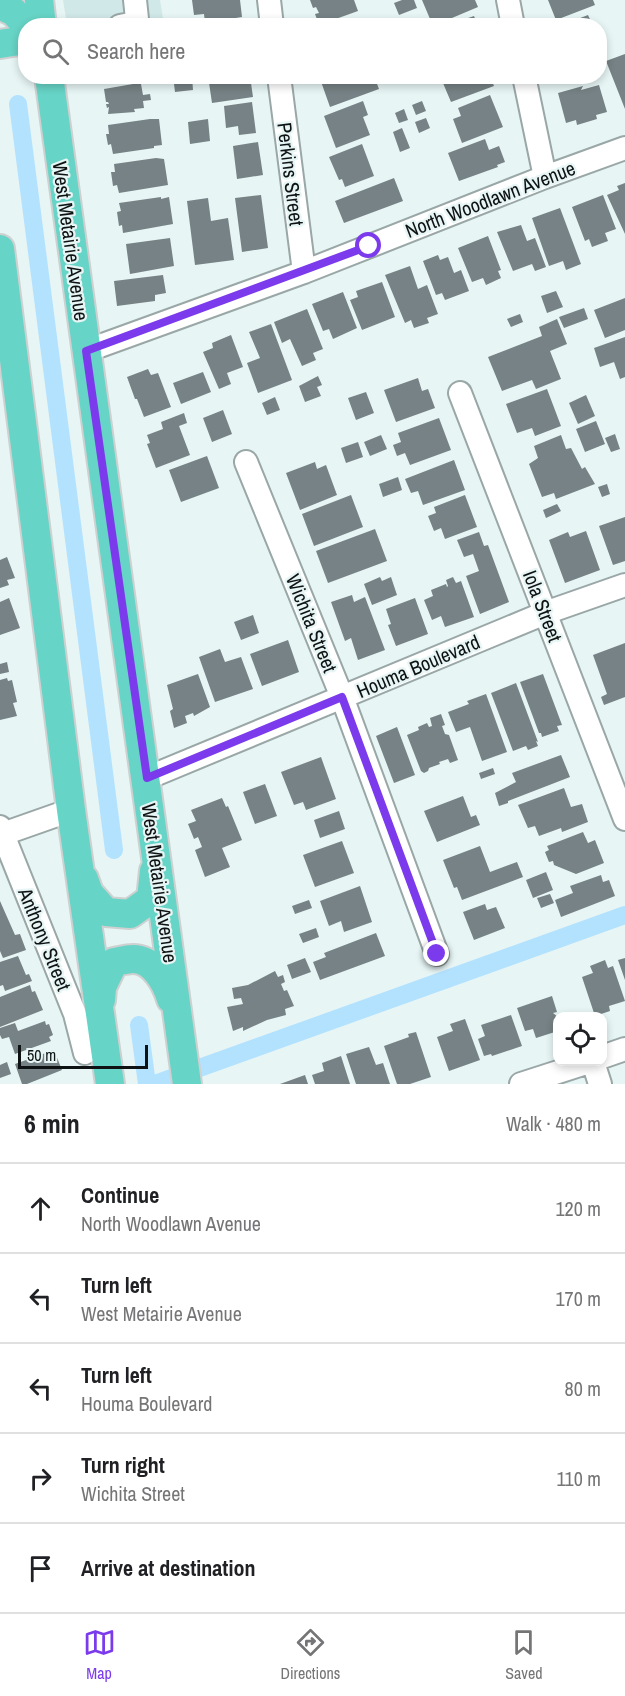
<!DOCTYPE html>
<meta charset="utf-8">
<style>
body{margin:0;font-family:"Archivo Narrow",sans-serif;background:#f2f2f2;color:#202124}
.controls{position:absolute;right:18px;bottom:18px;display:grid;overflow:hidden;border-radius:12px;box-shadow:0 3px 9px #0003}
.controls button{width:54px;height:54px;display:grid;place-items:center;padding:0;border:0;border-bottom:2px solid #e0e0e0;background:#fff;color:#202124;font:30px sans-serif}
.scale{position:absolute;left:18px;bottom:15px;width:130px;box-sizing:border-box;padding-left:6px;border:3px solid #0e1212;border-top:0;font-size:16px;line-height:21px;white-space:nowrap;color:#0e1212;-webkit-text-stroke:4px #e7f5f5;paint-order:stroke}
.stop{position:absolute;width:18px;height:18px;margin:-14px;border:4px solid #7c3aed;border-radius:50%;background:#fff}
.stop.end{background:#7c3aed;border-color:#fff;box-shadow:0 2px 6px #0008}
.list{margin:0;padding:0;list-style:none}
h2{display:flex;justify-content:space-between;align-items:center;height:78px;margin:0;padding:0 24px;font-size:26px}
h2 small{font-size:20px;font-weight:400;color:#757577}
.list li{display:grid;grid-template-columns:39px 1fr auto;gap:18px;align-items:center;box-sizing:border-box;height:90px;padding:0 24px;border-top:2px solid #e0e0e0}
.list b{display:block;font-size:22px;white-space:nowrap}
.list p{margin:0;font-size:20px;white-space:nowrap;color:#757577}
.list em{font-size:20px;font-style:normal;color:#757577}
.icon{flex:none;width:33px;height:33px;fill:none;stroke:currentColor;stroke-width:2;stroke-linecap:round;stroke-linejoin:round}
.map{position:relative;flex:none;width:625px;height:1084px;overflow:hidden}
.search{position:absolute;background:#fff;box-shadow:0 3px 9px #0003;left:18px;right:18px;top:18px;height:66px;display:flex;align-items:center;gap:15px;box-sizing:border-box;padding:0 21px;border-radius:24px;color:#757577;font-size:22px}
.sheet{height:528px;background:#fff}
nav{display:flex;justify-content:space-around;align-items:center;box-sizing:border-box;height:84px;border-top:2px solid #e0e0e0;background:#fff;font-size:16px;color:#757577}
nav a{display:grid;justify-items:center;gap:3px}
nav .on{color:#7c3aed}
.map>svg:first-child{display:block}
.built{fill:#d1e8e8}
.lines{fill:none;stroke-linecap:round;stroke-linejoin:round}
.canal{stroke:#b3e2ff;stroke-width:18}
.building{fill:#768285}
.minor-casing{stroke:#9aa7a7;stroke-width:26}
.major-casing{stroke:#cfd0d0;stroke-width:32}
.minor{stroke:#fff;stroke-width:22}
.major{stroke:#66d4c6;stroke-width:28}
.route{stroke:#7c3aed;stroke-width:8}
.labels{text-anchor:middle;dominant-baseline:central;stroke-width:4.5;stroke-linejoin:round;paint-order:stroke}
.street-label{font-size:20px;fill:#0e1212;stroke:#e7f5f5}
</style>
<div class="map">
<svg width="625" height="1084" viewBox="0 0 625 1084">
<rect width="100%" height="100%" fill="#e7f5f5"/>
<!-- built -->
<path class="built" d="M63,0H160L164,25H67Z"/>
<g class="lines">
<!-- canal -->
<path class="canal" d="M18,104L114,850
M139,1025L147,1084
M155,1084L625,915"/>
</g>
<!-- building -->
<path class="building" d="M192,0H240L242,17L205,23L204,14L194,15Z
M310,0H354L358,11L319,25L315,14L319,13L316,7L313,8Z
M402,0H414L417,8L399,15L394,3Z
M422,0H475L478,7L433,26Z
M548,0H593L595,5L556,20Z
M588,15L593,26H562V25Z
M474,16L478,26H448V25Z
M625,54V109L606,61Z
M173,76H192L193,90L175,92Z
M208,76H250L253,97L212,103Z
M319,76H374L379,89L330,107Z
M440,76H490L494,86L451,102Z
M133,84H141L143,95L150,94L151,100L143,101L144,108L134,109L135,112L108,114L109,107L107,108L106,104H109L108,102H106L104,89Z
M599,85L607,112L596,115L597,119L577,125L576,120L566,123L558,93L583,86L581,90Z
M490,95L503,127L462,143L453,119L461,116L458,108Z
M363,101L368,115L363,117L370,135L336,148L324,116Z
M422,101L426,111L416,115L412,105Z
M252,102L256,133L239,135L238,126L226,128L224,106Z
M404,109L408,120L399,123L395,113Z
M426,118L430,128L419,133L415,122Z
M150,119H159L162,145L154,146V148L113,154L111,144L108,145L106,134H109L108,125Z
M208,119L210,141L190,144L188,122Z
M402,128L410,148L400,152L393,132Z
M485,139L489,150L499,146L505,162L497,165L498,167L459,181L448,153Z
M258,142L263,175L237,179L233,146Z
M362,144L374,176L345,187L342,179L339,180L329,157Z
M156,158L164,159L168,185L119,193L117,185L113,186L111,172H115L114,164Z
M394,178L403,201L344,223L335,201Z
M625,183V234L607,195L619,190L617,186Z
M261,195L268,248L242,252L235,198Z
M603,195L616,229L605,233L608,241L592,247L589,239L585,241L572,207Z
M161,197V199L169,197L173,224L123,233L122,225L119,226L117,212L121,211L119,203Z
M208,198L211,221L228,218L234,260L195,265L187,201Z
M560,208L581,264L566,270L563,261L549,266L532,218Z
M521,225L527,241L535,238L546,267L535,271L532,264L513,271L497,232Z
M488,236L501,270L498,271L501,278L486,285L483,278L472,282L458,248Z
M170,238L174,266L130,274L126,244Z
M438,255L440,260L448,257L454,273L461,270L469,291L445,300L442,293L436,295L423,261Z
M410,266L418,289L427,285L438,314L427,318L429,323L414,328L411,320L405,323L385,275Z
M163,275L166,293L155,295V301L117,306L114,281Z
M382,282L395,317L362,330L350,300L358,297L356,291Z
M556,291L563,307L547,313L541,296Z
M343,292L357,328L333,339L329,329L323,331L312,304Z
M625,298V330L605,338L594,310Z
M584,308L588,319L564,328L559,317Z
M307,309L323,349L313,353L316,360L302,366L290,339L282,343L274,322Z
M520,314L523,322L511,327L507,319Z
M557,319L567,344L550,351L561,379L536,389L532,380L502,391L488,357L542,336L539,327Z
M271,324L292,380L258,393L247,363L260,358L249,332Z
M231,335L243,367L227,373L231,384L219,389L203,352L213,348L212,343Z
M625,337V377L620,379L614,362L600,367L594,348Z
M148,369L151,375L158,373L171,407L144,417L137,399H135L127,377Z
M203,372L211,392L181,404L173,383Z
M318,376L322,385L317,387L321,396L305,402L299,386Z
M418,378L422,391L428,389L435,408L396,422L384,390Z
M547,389L561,426L535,436L532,428L517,433L506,404Z
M366,392L374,413L356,420L348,398Z
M586,395L595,416L578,424L569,403Z
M275,397L280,410L267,415L262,403Z
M223,410L232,434L212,442L203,418Z
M184,413L187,423L179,426L190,455L156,468L147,444L150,443L147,435L163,429L161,422Z
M439,418L451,450L410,465L405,453L397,456L393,445L401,442L398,433Z
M596,421L605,444L585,452L576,429Z
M615,434L620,449L611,452L605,438Z
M381,435L387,449L370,456L364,442Z
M561,435L566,449L571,448L582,469L585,467L595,484L556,499L554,493L542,497L529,464L538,458L534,446Z
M358,442L363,457L346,463L341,448Z
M207,456L219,488L181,502L169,470Z
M454,460L465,490L423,505L418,491L411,493L405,479Z
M315,462L317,469L326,465L337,495L300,510L286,473Z
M398,477L402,490L383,497L379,484Z
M607,484L610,494L602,497L598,487Z
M351,495L363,527L314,546L302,514Z
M465,495L477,527L445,539L441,528L434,531L428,516L436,513L434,507Z
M557,504L561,511L546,518L543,510Z
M625,517V561L613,565L599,526Z
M375,529L387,561L328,583L316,551Z
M586,531L600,570L565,583L549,540L568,532L570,537Z
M479,532L484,546L488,545L509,602L480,614L466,576L479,571L473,554L464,557L457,540Z
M7,557L15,578L7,580L9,585L0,588V560Z
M380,577L382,581L391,577L397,595L372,605L364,584Z
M453,577L456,583L461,581L474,617L445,627L441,616L432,620L424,600L433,596L431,590L446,584L447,587L448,586L446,580Z
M352,595L354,602L365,597L385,650L358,660L351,638L345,641L331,602Z
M9,598L20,628L0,635V602Z
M415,598L428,634L396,646L388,625L391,624L386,609Z
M253,615L259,633L241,640L234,622Z
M288,640L299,672L262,686L250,654Z
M625,643V697L604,705L601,697L607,694L593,655Z
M220,649L225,662L241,657L253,689L215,702L199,657Z
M7,662L9,672L0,674V664Z
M198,674L210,707L194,716L193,713L185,716L187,723L174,728L170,711L173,709L167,685Z
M543,674L562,725L557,726L559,731L542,737L541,733H539L520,682Z
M7,678L8,681L12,680L17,702L13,703L17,716L0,720V680Z
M516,683L538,742L536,741L538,746L528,750L526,746L513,751L491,693Z
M486,694L507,752L482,761L470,727L456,732L448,712L469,704L467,701Z
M441,714L445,725L442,726L445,734L449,735L458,760L450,763L448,759L439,762L440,764L429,768L428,771L424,773L421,771L407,735L419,730L418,727L427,723L429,727L432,726L430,718Z
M397,727L415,775L394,783L376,736Z
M561,755L570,777L508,801V803L499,806L495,793L516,782L512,773Z
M321,757L336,799L306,810L303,802L294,805L281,772Z
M493,768L495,774L481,779L479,773Z
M265,784L277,816L255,824L243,792Z
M564,788L571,807L582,804L588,822L562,832L561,828L539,836L535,826L528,828L518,805Z
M463,796L471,817L476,815L480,825L437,842L424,811Z
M222,798L226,807L228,806L242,840L222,848L230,867L205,877L195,850L202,847L198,837L194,839L188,824L196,821L191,810Z
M339,811L345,829L320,838L314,820Z
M583,832L588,843L595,840L604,863L576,874L554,865L553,861L549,862L545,852L549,850L547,846Z
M342,841L354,873L315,887L303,855Z
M480,846L490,872L517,862L523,877L462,900L457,887L454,888L443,860Z
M546,872L553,890L533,898L526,880Z
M601,875L603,882L609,880L615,896L561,917L555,900L573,893L570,886Z
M360,886L372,922L344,932L341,921L329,926L320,901Z
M550,894L554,903L541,908L537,898Z
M309,900L312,908L295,914L292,906Z
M0,901L15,935L20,934L26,950L3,958L0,951Z
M485,904L487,910L496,907L505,928L474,940L463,912Z
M316,928L319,937L303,943L299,934Z
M376,933L385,956L320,980L313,962L326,957L324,953Z
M18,956L26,975L29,974L32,981L5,991L3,985L0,986V962Z
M305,958L311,972L292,979L287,965Z
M625,958V980L618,960Z
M605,960L608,968L613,966L625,1001L609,1006L610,1011L595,1016L582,977L593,973L590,966Z
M275,971L278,977L283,975L285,982L281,984L284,991L287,990L294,1006L285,1009L286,1015L267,1020L243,1031V1027L233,1031L227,1007L243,1004L241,998L234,999L232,988L248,985Z
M30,985L32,992L35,991L43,1010L0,1027V997Z
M552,996L557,1012L553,1013L558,1017V1031L536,1038L533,1029L525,1031L517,1008Z
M511,1015L522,1046L492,1056L491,1054L484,1056L478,1039L485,1036L481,1025Z
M465,1019L480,1060L449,1071L437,1037L453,1031L450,1024Z
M45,1021L46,1025L49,1024L53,1035L49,1037L51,1041L15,1054L9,1037L2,1039L0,1035V1028L15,1023L18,1031Z
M416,1032L431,1077L410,1084H397L384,1046L409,1037L408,1034Z
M369,1047L376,1065L383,1063L390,1084H356L346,1054Z
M54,1050L62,1070L27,1084H22L15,1064Z
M341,1056L350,1084H315L312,1075L324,1071L322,1063Z
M7,1062L11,1074L0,1078V1065Z
M305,1075L308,1084H280Z"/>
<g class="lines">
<defs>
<path id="minor" d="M269,0L272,26
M508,0L513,26
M120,26L135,23L137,19L135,0
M279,76L304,272
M524,76L545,177
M86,351L304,272L545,177L625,148
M460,393L625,819
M246,462L342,697L437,954
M147,778L545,613L625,585
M0,827L75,1014L85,1053
M0,835L71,810
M602,1057L625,1049
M593,1062L600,1084
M521,1084L589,1062"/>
<path id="major" d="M39,0L42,26
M0,5L14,12L26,26
M0,44L19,41L26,43
M49,76L187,1084
M0,249L71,810L110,1084
M84,879L89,893L106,912L130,914L151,899L154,871
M101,1000L102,987L114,962C120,961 127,959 133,959C153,959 166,982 171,999"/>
</defs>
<!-- minor casing -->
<use href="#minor" class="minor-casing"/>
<!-- major casing -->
<use href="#major" class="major-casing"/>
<!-- minor -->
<use href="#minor" class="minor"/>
<!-- major -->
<use href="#major" class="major"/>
</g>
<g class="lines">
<!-- route -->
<path class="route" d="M369,246L86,351L147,778L342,697L437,954"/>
</g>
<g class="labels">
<!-- street labels -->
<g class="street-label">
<text transform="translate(291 174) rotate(83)">Perkins Street</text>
<text transform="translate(490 199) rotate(-21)">North Woodlawn Avenue</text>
<text transform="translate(71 241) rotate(82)">West Metairie Avenue</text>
<text transform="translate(543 606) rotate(69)">Iola Street</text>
<text transform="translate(312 623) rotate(68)">Wichita Street</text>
<text transform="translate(418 666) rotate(-23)">Houma Boulevard</text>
<text transform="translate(160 883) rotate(82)">West Metairie Avenue</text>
<text transform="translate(45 939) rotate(68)">Anthony Street</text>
</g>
</g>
</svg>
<div class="controls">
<button><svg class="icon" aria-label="locate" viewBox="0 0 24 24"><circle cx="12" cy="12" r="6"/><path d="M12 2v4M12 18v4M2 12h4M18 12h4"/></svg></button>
</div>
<div class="scale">50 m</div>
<div class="stop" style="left:369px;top:246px"></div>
<div class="stop end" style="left:437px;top:954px"></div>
<div class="search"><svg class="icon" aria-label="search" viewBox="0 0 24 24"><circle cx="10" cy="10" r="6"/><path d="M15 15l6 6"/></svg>Search here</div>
</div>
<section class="sheet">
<h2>6 min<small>Walk · 480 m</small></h2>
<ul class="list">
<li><svg class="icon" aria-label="ahead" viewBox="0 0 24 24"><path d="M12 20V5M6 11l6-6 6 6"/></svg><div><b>Continue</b><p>North Woodlawn Avenue</p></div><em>120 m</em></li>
<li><svg class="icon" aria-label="left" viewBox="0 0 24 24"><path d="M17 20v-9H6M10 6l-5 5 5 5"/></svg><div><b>Turn left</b><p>West Metairie Avenue</p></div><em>170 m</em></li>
<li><svg class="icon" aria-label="left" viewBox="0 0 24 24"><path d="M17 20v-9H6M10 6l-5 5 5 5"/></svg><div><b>Turn left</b><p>Houma Boulevard</p></div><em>80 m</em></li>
<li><svg class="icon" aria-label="right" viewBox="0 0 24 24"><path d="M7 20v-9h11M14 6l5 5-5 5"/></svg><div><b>Turn right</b><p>Wichita Street</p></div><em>110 m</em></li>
<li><svg class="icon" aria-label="arrive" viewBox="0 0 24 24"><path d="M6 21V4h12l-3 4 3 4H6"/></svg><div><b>Arrive at destination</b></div></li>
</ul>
</section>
<nav>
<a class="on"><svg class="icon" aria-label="map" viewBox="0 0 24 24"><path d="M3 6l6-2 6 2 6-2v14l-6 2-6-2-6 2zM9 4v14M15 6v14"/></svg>Map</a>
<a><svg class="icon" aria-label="directions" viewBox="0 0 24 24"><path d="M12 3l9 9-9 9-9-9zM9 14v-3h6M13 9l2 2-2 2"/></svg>Directions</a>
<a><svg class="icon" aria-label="saved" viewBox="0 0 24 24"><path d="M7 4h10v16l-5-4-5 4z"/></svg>Saved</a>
</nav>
